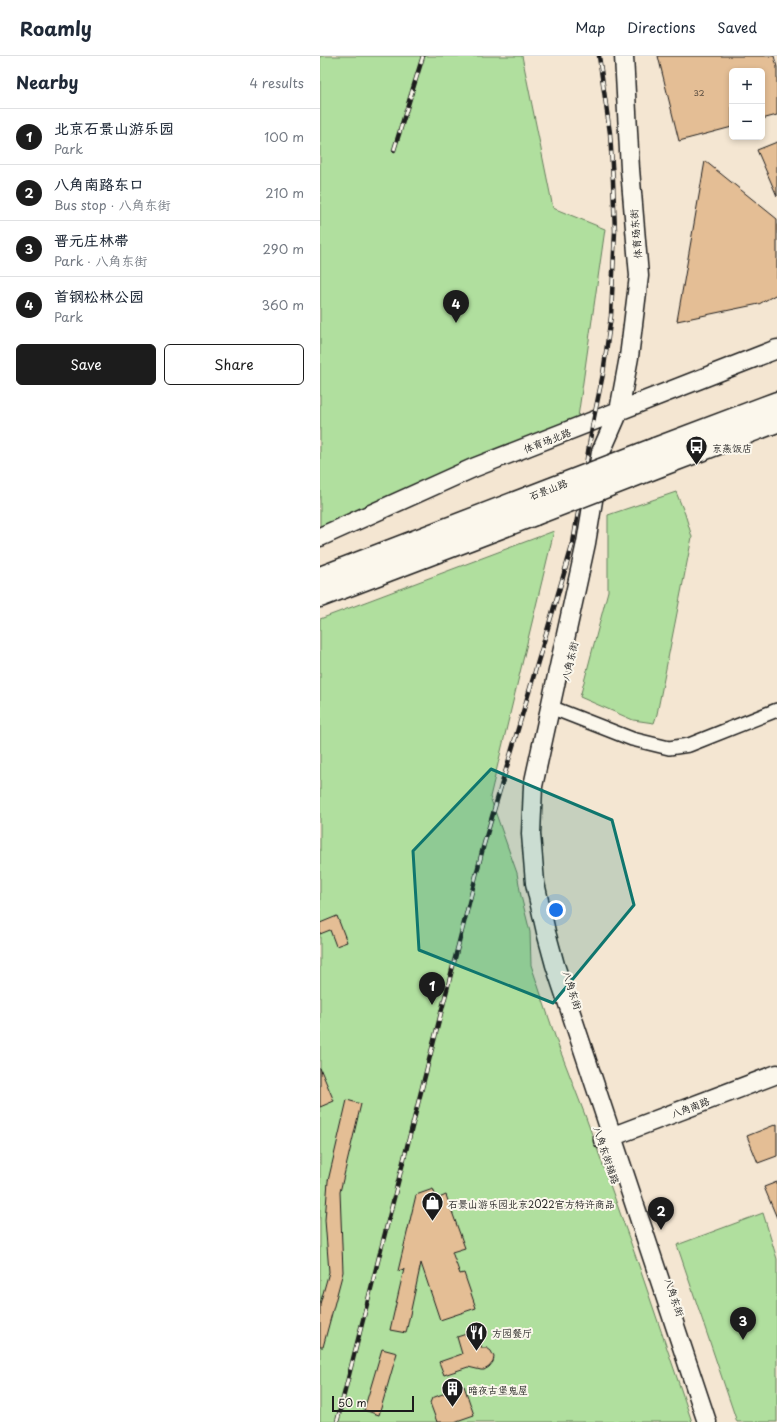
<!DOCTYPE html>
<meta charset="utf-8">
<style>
body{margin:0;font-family:"Playpen Sans","LXGW WenKai TC",sans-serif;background:#f6f6f7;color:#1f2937}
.controls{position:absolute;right:12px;top:12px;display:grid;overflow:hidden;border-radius:6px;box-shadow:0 2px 6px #0003}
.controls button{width:36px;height:36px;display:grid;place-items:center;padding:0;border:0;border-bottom:1px solid #e0e1e3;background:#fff;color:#1f2937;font:20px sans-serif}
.scale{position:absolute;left:12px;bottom:10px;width:82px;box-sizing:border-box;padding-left:4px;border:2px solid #1c1c1c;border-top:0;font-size:11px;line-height:14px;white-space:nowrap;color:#1c1c1c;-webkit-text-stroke:3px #fbf7ec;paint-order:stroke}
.you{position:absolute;left:236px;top:854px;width:14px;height:14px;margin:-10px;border:3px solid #fff;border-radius:50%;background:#1a73e8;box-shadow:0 0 0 6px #1a73e833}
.badge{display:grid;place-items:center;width:26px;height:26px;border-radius:50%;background:#1c1c1c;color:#fff;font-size:13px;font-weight:700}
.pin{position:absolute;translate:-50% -33px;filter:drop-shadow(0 1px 2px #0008)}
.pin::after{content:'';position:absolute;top:21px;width:14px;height:12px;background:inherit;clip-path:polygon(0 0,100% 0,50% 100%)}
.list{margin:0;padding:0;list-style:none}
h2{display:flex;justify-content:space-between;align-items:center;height:52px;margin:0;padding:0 16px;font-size:17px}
h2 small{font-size:13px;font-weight:400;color:#747a83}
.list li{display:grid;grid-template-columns:26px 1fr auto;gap:12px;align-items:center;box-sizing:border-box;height:56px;padding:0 16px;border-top:1px solid #e0e1e3}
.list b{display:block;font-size:15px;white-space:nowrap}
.list p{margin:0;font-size:13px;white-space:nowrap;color:#747a83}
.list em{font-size:13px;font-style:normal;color:#747a83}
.actions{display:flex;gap:8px;padding:12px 16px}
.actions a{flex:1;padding:9px 0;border:1px solid #1c1c1c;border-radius:6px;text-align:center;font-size:14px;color:#1c1c1c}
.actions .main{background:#1c1c1c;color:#fff}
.map{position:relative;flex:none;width:457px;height:1366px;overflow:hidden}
header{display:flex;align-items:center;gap:24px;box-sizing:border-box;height:56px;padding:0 20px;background:#fff;border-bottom:1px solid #e0e1e3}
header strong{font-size:19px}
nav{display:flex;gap:22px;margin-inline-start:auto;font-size:14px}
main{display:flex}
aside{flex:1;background:#fff}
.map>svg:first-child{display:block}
.green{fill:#b0df9e;stroke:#667e5d}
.building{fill:#e4be95;stroke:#1c1c1c}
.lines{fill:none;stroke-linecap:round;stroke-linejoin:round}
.street-casing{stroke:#1c1c1c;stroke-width:16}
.secondary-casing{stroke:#1c1c1c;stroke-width:21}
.primary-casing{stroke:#1c1c1c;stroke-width:23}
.street{stroke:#fbf7ec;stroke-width:13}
.secondary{stroke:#fbf7ec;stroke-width:18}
.primary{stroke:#fbf7ec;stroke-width:20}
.rail-casing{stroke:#1c1c1c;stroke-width:4.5}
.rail{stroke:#fbf7ec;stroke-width:3;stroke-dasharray:9;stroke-linecap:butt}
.primary-bridge-casing{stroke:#1c1c1c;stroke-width:23;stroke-linecap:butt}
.primary-bridge{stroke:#fbf7ec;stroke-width:20}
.marked{fill:#0f766e;fill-opacity:0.2;stroke:#0f766e;stroke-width:3;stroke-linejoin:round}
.labels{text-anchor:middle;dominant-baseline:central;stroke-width:4;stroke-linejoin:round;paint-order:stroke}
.number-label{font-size:8px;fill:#4e443a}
.street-label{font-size:10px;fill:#1c1c1c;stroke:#fbf7ec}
.poi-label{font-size:10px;fill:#1c1c1c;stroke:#fbf7ec;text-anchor:start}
</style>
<header>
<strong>Roamly</strong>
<nav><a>Map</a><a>Directions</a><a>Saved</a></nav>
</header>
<main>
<aside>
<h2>Nearby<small>4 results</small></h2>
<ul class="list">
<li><span class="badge">1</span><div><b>北京石景山游乐园</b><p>Park</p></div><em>100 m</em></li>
<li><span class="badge">2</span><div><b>八角南路东口</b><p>Bus stop · 八角东街</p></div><em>210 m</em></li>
<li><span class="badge">3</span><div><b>晋元庄林带</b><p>Park · 八角东街</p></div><em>290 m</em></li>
<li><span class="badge">4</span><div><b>首钢松林公园</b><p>Park</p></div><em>360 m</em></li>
</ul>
<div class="actions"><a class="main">Save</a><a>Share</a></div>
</aside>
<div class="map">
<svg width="457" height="1366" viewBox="0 0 457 1366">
<rect width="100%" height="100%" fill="#f4e6d2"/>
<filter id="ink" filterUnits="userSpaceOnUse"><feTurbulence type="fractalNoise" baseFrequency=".025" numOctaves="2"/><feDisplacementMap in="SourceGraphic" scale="8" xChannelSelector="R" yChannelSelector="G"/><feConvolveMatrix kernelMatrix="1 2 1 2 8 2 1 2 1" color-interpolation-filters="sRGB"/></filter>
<g filter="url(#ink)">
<!-- green -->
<path class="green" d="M0,0H202L233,152L285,173L258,361L0,473Z
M356,436L365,458L372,481L337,658L334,667L313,664L260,641L288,535V459Z
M234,475L170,741L197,817L201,840L210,876L211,909L238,989L265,1059L318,1207L372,1366H0V563Z
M443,1157L457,1203V1366H417L357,1189Z"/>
<!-- building -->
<path class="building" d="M338,0H454L457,11V59L442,63V15H412V71L359,85Z
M457,86V140L437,94Z
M385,105L457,163V238L439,248L357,265Z
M17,860L27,886L16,890L10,874L0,878V867Z
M0,1012L14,1045L0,1051Z
M27,1044L41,1048L20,1136L23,1216L3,1291H0V1248L9,1216L5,1164L8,1125Z
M457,1068V1100L438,1107L427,1080Z
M457,1126V1162L444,1131Z
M113,1133L117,1143L126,1139L145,1192L132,1196L140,1218L144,1217L156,1252L120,1264L101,1207L86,1277L70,1274L84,1213L78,1215L96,1139Z
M156,1275L162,1292H167L171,1295L174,1301L173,1306L169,1311L164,1314H161L148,1311L124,1319L119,1306L142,1298L137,1281Z
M62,1293L77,1297L59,1359L44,1354Z
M144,1330L154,1359L134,1366H117L110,1347L112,1342Z"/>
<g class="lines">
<defs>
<path id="street" d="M238,654L312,683L349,692L369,689L457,654"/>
<path id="secondary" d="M304,0L310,113L319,220L309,301L299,355L281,396L266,487L213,730L211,778L215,827L226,876L235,909L387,1366
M0,481L153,412L457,293
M283,1084L457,1018"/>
<path id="primary" d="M335,392L457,346
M341,410L457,366
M0,521L208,441
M0,541L215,459"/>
</defs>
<!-- street casing -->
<use href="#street" class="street-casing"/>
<!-- secondary casing -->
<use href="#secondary" class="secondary-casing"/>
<!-- primary casing -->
<use href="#primary" class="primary-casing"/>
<!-- street -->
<use href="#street" class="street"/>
<!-- secondary -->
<use href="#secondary" class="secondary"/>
<!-- primary -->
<use href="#primary" class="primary"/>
<defs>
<path id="rail" d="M74,94L103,0
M17,1366L164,788L253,487L273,366L283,318L291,260L295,175L293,125L290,77L279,0"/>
</defs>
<!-- rail casing -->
<use href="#rail" class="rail-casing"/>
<!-- rail -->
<use href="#rail" class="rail"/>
<defs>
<path id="primary-bridge" d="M208,441L335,392
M215,459L341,410"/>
</defs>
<!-- primary-bridge casing -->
<use href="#primary-bridge" class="primary-bridge-casing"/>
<!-- primary-bridge -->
<use href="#primary-bridge" class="primary-bridge"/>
</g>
</g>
<!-- marked area -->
<path class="marked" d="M171,713L292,764L314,849L233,947L99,894L93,795Z"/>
<!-- icons -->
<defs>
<symbol id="bus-pin" viewBox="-11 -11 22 30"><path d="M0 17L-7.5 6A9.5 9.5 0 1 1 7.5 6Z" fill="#1c1c1c" stroke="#fbf7ec"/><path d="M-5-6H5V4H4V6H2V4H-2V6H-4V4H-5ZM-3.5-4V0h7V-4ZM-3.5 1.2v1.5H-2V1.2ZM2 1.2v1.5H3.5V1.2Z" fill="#fff"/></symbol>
<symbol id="shop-pin" viewBox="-11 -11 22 30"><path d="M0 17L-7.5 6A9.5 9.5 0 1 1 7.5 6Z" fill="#1c1c1c" stroke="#fbf7ec"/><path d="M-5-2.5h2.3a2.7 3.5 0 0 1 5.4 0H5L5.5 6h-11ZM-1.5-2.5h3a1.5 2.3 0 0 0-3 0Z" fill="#fff"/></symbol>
<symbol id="restaurant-pin" viewBox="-11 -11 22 30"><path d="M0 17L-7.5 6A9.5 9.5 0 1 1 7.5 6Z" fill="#1c1c1c" stroke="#fbf7ec"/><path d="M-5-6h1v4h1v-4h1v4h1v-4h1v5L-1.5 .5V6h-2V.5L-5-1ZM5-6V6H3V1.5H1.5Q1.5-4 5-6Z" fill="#fff"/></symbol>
<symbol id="building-pin" viewBox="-11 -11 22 30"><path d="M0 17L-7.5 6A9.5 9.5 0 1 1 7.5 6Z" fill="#1c1c1c" stroke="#fbf7ec"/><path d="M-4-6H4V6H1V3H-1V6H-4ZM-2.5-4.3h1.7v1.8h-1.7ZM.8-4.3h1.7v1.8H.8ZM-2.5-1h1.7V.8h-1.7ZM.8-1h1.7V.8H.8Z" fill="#fff"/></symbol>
</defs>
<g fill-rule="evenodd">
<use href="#bus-pin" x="364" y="378" width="25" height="34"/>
<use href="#shop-pin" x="100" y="1134" width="25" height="34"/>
<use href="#restaurant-pin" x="144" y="1264" width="25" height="34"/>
<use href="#building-pin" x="120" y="1320" width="25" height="34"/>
</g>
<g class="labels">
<!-- number labels -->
<g class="number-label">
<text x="379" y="37">32</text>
</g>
<!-- street labels -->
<g class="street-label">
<text transform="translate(315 178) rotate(-95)">体育场东街</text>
<text transform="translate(227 384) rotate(-21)">体育场北路</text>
<text transform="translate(228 433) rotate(-21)">石景山路</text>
<text transform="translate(249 605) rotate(-77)">八角东街</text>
<text transform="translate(253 934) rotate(72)">八角东街</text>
<text transform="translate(370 1051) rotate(-21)">八角南路</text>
<text transform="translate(287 1099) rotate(71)">八角东街辅路</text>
<text transform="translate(355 1241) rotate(71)">八角东街</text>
</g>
<!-- poi labels -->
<g class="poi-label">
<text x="392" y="391">京燕饭店</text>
<text x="128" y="1147">石景山游乐园北京2022官方特许商品</text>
<text x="172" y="1276">方园餐厅</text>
<text x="148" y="1333">暗夜古堡鬼屋</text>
</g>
</g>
</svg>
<div class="controls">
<button>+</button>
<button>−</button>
</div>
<div class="scale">50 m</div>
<div class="you"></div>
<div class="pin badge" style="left:112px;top:949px">1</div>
<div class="pin badge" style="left:341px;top:1174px">2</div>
<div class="pin badge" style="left:423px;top:1284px">3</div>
<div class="pin badge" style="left:136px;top:267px">4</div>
</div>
</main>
